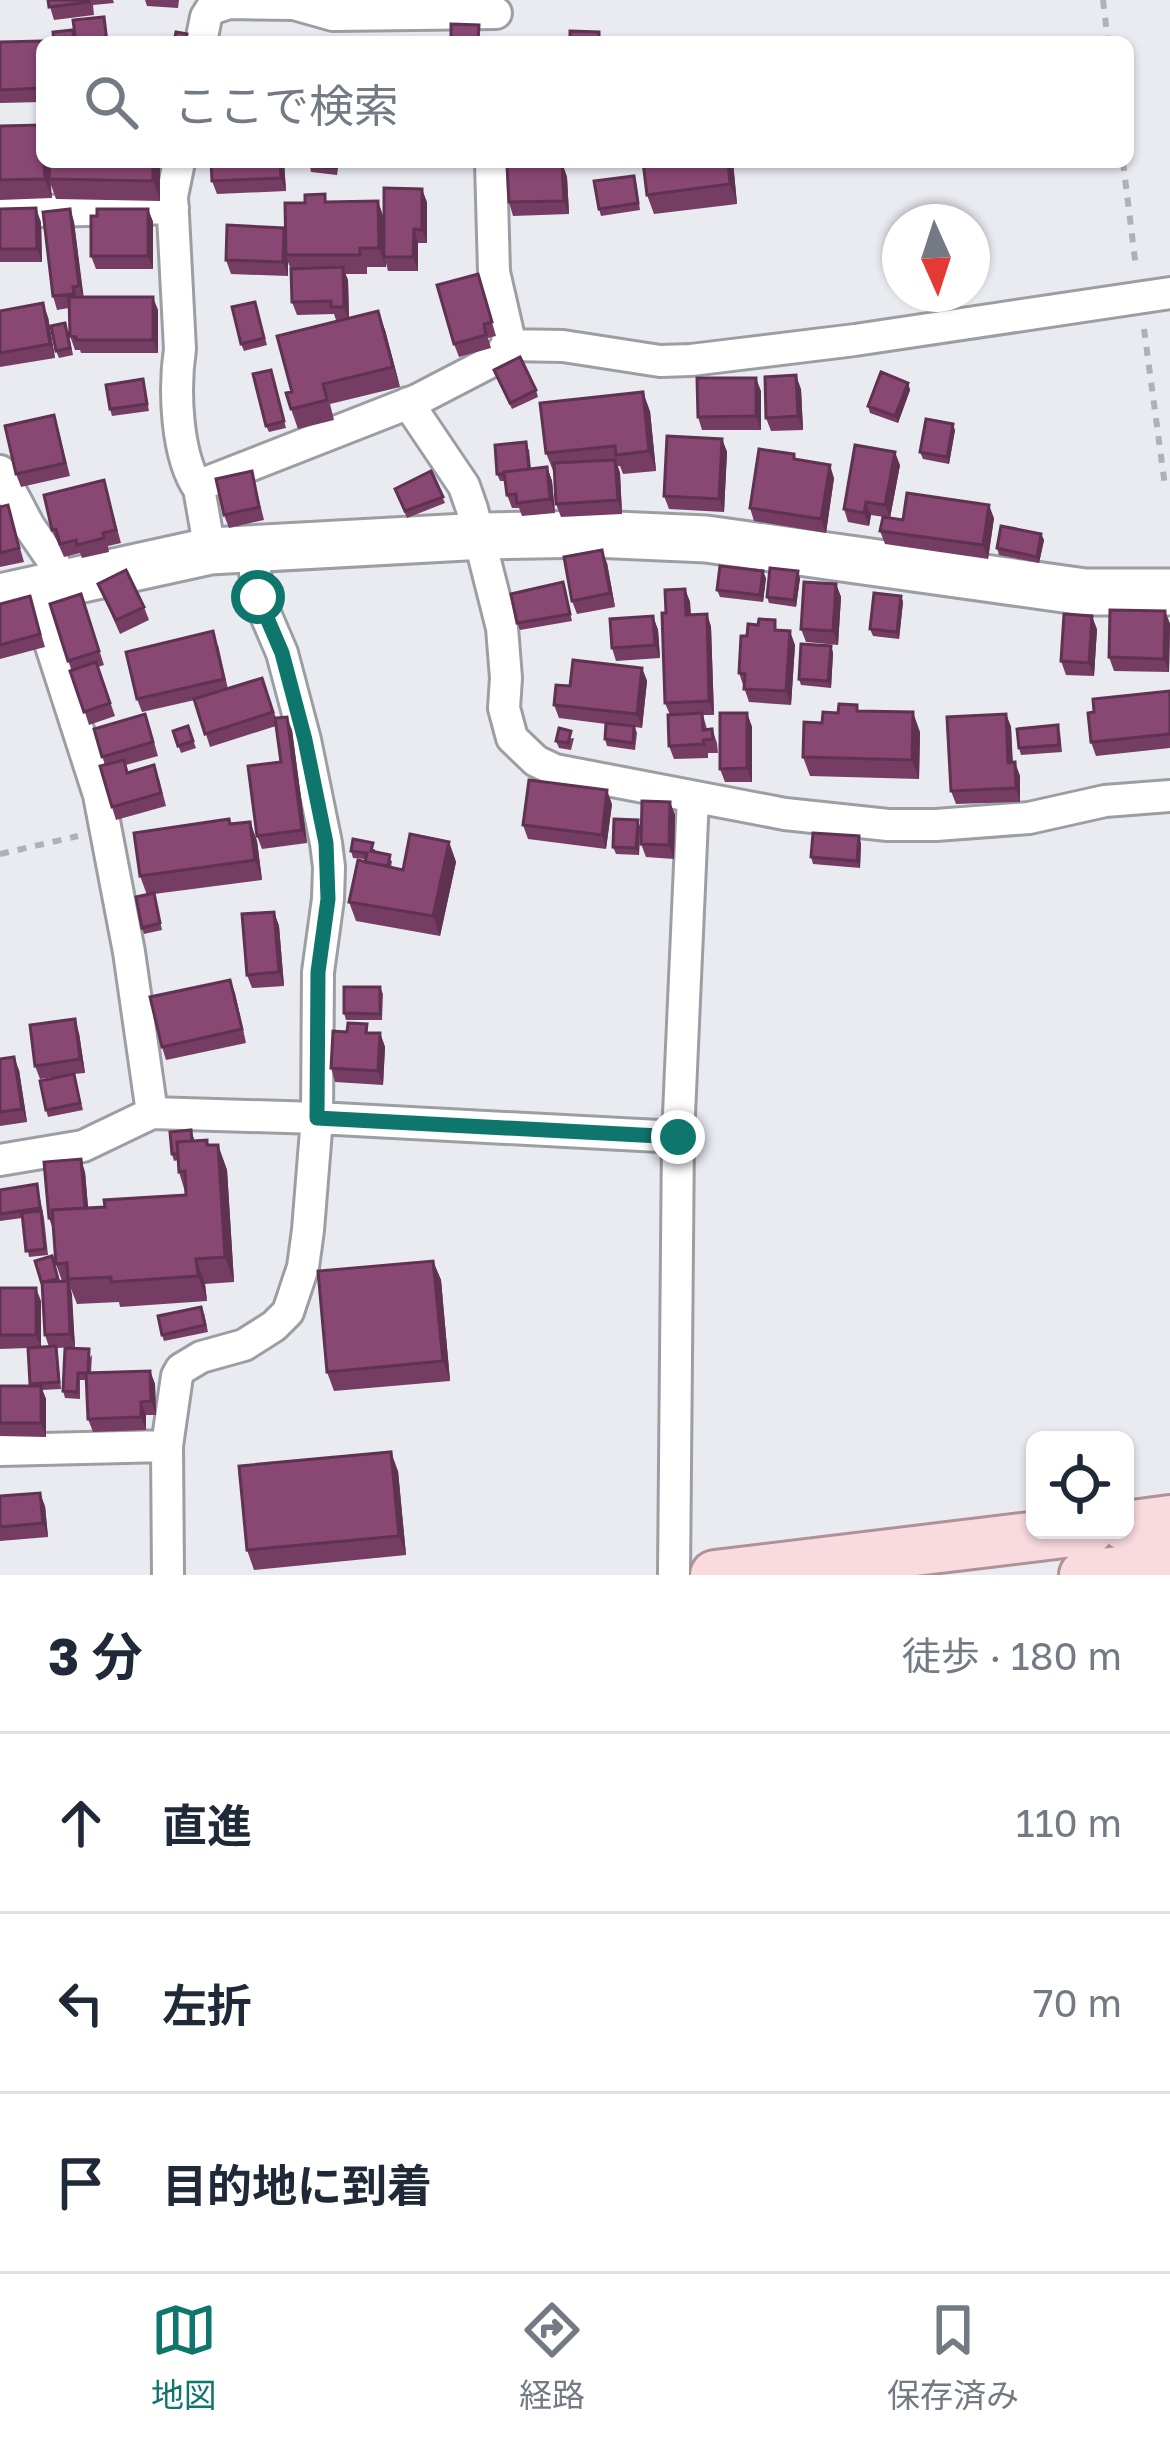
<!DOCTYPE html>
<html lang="ja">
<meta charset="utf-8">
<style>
body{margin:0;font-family:"Golos Text","Noto Sans JP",sans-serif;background:#f6f6f7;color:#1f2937}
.controls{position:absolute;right:36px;bottom:36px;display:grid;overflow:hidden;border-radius:18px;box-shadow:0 3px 9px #0004}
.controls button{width:108px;height:108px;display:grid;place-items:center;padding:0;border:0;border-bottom:3px solid #e0e1e3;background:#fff;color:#1f2937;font:60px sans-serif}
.compass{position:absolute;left:882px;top:204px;width:108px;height:108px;border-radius:50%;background:#fff;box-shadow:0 3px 9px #0004;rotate:177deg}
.stop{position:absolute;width:36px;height:36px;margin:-27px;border:9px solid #0f766e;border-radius:50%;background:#fff}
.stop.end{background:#0f766e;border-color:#fff;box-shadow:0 3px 12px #0008}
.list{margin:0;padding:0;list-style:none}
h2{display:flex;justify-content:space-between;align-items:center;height:156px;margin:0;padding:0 48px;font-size:51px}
h2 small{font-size:39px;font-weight:400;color:#747a83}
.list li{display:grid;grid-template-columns:78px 1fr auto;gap:36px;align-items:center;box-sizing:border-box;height:180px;padding:0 48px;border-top:3px solid #e0e1e3}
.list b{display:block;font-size:45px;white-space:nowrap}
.list em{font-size:39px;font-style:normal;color:#747a83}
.icon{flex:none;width:66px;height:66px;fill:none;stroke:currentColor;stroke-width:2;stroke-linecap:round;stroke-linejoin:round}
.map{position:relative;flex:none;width:1170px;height:1575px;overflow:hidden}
.search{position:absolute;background:#fff;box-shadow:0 3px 9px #0004;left:36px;right:36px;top:36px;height:132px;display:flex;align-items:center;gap:30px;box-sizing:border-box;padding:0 42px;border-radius:18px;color:#747a83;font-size:45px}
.sheet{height:696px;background:#fff}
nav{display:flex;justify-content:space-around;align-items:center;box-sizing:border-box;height:168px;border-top:3px solid #e0e1e3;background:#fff;font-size:33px;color:#747a83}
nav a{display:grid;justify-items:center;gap:6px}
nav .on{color:#0f766e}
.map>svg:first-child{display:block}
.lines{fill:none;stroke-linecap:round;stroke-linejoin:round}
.street-casing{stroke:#9c9ea3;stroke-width:36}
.secondary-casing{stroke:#9c9ea3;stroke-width:51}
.primary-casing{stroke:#b19097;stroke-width:54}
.path{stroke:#b0b1b6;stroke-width:6;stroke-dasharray:9 9;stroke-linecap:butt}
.street{stroke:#fff;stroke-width:30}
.secondary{stroke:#fff;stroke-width:45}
.primary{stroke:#f8dadf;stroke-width:48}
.wall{fill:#763d64}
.shaded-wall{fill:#603251}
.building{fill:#894774;stroke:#603251;stroke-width:3}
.route{stroke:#0f766e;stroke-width:15}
</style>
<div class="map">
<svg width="1170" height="1575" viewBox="0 0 1170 1575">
<rect width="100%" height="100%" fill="#e9ebf1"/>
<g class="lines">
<defs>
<path id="street" d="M201,42L206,17L211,9L229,3L294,4L333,15L496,13
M179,162L172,196L180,349C174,389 176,456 199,489
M0,212L173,208
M507,345L563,346L660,361L691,360L855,340L1170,293
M408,403L464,486L472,509L502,628L506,678L504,708L512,738L536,761L555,770L785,814L888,825H936L1029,818L1105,801L1170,796
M0,471L29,526L53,561L62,583
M210,551L200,494L199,489L205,483L417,400L498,358L507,345L508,333L494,272L491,162
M33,590L99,795L129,952L152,1113
M0,1160L83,1146L152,1113L317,1118L678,1137
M167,1446L168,1575
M0,1450L167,1446L177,1376L181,1369L201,1357L244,1345L274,1326L288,1312L303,1267L308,1230L317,1118L318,972L328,899L329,867L326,843L305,740L282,653L258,597L252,547
M674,1575L678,1137L693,797"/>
<path id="secondary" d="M0,597L210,551L484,536L594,534L706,539L1085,592H1170"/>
<path id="primary" d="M1125,1526L1170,1520
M715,1575L1089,1530
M1084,1575L1170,1565"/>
</defs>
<!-- street casing -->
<use href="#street" class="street-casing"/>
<!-- secondary casing -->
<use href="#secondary" class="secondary-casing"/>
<!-- primary casing -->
<use href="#primary" class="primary-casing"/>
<!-- path -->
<path class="path" d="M1103,0L1108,42
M1123,162L1136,268
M1144,329L1165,486
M0,854L78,836"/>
<!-- street -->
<use href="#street" class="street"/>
<!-- secondary -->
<use href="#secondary" class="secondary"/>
<!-- primary -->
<use href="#primary" class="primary"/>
</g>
<!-- wall -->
<path class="wall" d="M48,0H113L114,3L93,5L94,15L54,20Z
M145,0H179L178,8L147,6Z
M42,41V102L0,103V42Z
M0,126L42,162H160V201L56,199L51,185L52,198L0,200Z
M211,162H284L286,191L217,194L212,181Z
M309,162H339L337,175L311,172Z
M733,162L737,204L654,214L647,195Z
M562,163L567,177L569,214L513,216L509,202Z
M636,182L640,210L601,216L599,209Z
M327,202L384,217L427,202V243H418V271H388L386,263V267H367V274H345L348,280L349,318L385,330L400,387L330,404L334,420L298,429L291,409L292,392L336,320L334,314L297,315L292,302L291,270L288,262V276L231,274L226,260Z
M0,209L41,222L42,262H0Z
M70,209L74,222L83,297L158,310V353H81L80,350H75L70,336L69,308L57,310L53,296Z
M148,209L153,222V269H96L91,256Z
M478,274L496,336L488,338L491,348L459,357L454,344Z
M255,302L267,345L244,351L241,344Z
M0,311L48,317L55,358L0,367Z
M68,330L73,355L59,358L56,351Z
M273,377L286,428L269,432L266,426Z
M496,377L536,390L538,397L512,409Z
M143,379L149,411L112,416L110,409Z
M908,383L910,390L898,423L870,413L868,406Z
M801,389L803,430L771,431L766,418Z
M761,391V430H702L698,417Z
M650,411L656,471L623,474L620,466H618L620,473L622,514L561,517L556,504L554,473L546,453Z
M58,428L70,476L21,487L16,474Z
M955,430L949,464L923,459L920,452Z
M722,439L727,452L724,512L669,509L664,496Z
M529,449L531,469L547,467L552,481L555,513L522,516L519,508H512L507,495L505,481H500L497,474Z
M794,454L796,460L834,478L826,533L754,521L750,508Z
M900,465L890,518L903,520L994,518L988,559L885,544L880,531L884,517L871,515L869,526L848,522L844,509Z
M252,471L264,520L229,528L224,515Z
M431,471L445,503L407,518L395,489Z
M104,480L121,543L108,546L109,552L82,558L80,553L64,557L52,530Z
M8,505L24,562L0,567V507Z
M1041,534L1044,540L1039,563L999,555L997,548Z
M607,563L615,607L577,614L572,601Z
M766,578L763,602L720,597L717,590Z
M800,578L796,607L769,603L767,597Z
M563,582L572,621L520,630L517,623Z
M98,584L144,607L149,620L120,634Z
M836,584L841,597L838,645L806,642L801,629Z
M685,589L690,602L691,615L707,614L711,627L714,715H703L707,729H712L717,743L718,753H708V758L674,759L669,746L670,715L665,703L666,613Z
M81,594L104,665L98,667L115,716L89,725L50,604Z
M30,596L45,647L0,659V604Z
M901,596L903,602L899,639L873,636L870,629Z
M1165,611L1170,624L1169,672L1114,671L1109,657Z
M653,616L658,630L660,658L616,661L612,648Z
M1097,629L1094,676L1066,675L1061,661Z
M779,630L795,645L791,705L749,702L739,673L747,636Z
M218,645L228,689L262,678L276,718L292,730L307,843L262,849L257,836L281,762L276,726L210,747L195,700L142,712L137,699Z
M831,646L833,653L831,688L801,685L799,679Z
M642,668L647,681L642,728L635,727L637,733L635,750L607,746L605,739L606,724L559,718L554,705L570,686Z
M1170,691V748L1096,756L1091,742L1094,712Z
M860,711L920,732L919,779L810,776L803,757L822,723L838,713Z
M747,713L752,727V782H725L720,769Z
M1006,714L1011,727L1013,763L1020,776V802L956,804L951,791Z
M188,726L196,748L181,753L173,731Z
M150,728L158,756L126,765L128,772L159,779L166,806L116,820L112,807L105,765L94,729Z
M1060,732L1062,752L1021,755L1019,748Z
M574,738L571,750L559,748L556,741Z
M670,802L675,815L674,859L646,857L641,844Z
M612,804L606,849L528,839L523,825Z
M638,820L640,827L639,855L616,854L613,847Z
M250,822L257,841L262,880L154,894L162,930L144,934L142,928L147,895L140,876L231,824Z
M449,842L456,862L440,936L356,921L349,902L365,859L353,858L351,851L375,849V852L392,861L391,867L403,870Z
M861,843L860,868L813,864L811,857Z
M274,912L279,926L284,986L252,988L247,975Z
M230,980L246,1043L166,1060L162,1047Z
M380,987L383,994L382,1020H346L344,1013Z
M79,1033L85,1073L74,1074L83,1110L48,1117L46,1110L70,1075L40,1079L35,1066Z
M370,1033H380L385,1047L383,1085L335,1082L331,1068Z
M0,1059L19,1070L27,1122L0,1126Z
M194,1137V1141L209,1145H218L227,1170L234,1282L205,1284L207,1301L120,1307L119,1302L77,1304L71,1289L75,1347L57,1348L61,1389L42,1390L46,1399V1437L0,1436V1386H31L28,1348L0,1349V1288L41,1301V1347H49L45,1335L52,1256L59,1281H62L56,1264L54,1232L49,1218L85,1172L88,1208L186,1195L179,1172L178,1160L174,1161L172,1154Z
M37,1184L44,1218L48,1255L29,1257L22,1218L0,1221V1190Z
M433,1261L441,1280L450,1381L334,1391L327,1372Z
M204,1313L208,1332L164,1341L162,1335Z
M92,1355L91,1373L150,1371L155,1384L156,1415H146V1430L93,1432L88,1419L87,1380H80V1399L65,1398L63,1391Z
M398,1471L406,1555L254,1570L247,1550Z
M0,1496L45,1506L48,1537L0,1541Z"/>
<!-- shaded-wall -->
<path class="shaded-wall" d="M44,162H51L49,179L52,198L45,179Z
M153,162H160V201L153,181Z
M280,162H284L286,191L281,178Z
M728,162H733L737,204L730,184Z
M562,163L567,177L569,214L564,201Z
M422,189L427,202V243L422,230Z
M378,201L385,221L384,257L386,267L379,248Z
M36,208L41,222L42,262L37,249Z
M70,209L74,222L84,299L79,286Z
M148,209L153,222V269L148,256Z
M284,228L289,241L286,255L288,262V276L283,262Z
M414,229L418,243V271L413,257Z
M343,267L348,280L349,320L344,307Z
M153,297L158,310V353L153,340Z
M43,303L48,317L55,358L50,344Z
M378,311L385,330L400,387L393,367Z
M796,375L801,389L803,430L798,416Z
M756,378L761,391V430L756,416Z
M908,383L910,390L898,423L895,416Z
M643,392L650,411L656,471L649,451Z
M953,424L955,430L949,464L947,457Z
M722,439L727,452L724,512L719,499Z
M895,452L900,465L890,518L885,505Z
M615,460L620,473L622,514L618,500Z
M830,465L834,478L826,533L821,519Z
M547,467L552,481L555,513L550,499Z
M866,502L871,515L869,526L864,513Z
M989,505L994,518L988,559L983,545Z
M1041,534L1044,540L1039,563L1037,557Z
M602,550L607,563L615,607L610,593Z
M763,571L766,578L763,602L760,595Z
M798,571L800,578L796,607L794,600Z
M836,584L841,597L838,645L833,631Z
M685,589L690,602L691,628L686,615Z
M901,596L903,602L899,639L897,632Z
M1165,611L1170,624L1169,672L1164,659Z
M707,614L711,627L714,715L709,701Z
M653,616L658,630L660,658L655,645Z
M1092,616L1097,629L1094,676L1089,663Z
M790,631L795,645L791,705L786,691Z
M831,646L833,653L831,688L828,681Z
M642,668L647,681L642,728L637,714Z
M913,712L920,732L919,779L912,760Z
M747,713L752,727V782L747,768Z
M1006,714L1011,727L1013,776L1008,763Z
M287,717L292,730L307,843L302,830Z
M1015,762L1020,776V802L1016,788Z
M607,790L612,804L606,849L602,835Z
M670,802L675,815L674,859L669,845Z
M638,820L640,827L639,855L636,848Z
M250,822L257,841L262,880L255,860Z
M859,836L861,843L860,868L857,861Z
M449,842L456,862L440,936L433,916Z
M274,912L279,926L284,986L279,972Z
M230,980L235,993L246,1043L242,1029Z
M75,1019L79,1033L85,1073L80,1059Z
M380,1033L385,1047L383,1085L378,1071Z
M14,1057L19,1070L27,1122L22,1109Z
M218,1145L227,1170L234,1282L225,1257Z
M81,1159L85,1172L90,1229L85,1216Z
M196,1259L205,1284L207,1301L198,1276Z
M433,1261L441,1280L450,1381L443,1361Z
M68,1281L72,1294L75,1347L70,1334Z
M36,1288L41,1301V1348L36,1335Z
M150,1371L155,1384L156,1415L151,1401Z
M41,1386L46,1399V1437L41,1423Z
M141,1402L146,1415V1430L141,1417Z
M391,1452L398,1471L406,1555L399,1536Z
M40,1493L45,1506L48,1537L43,1523Z"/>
<!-- building -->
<path class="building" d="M48,0H89V2L49,7Z
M104,17L107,42H76L73,20Z
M451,24L479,25L478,42H451Z
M73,30L74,42H54L53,32Z
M570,31L599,32V42H570Z
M176,32L187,34L185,42H174Z
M42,41V88L0,90V42Z
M42,125V162H44L45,179L0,180V126Z
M50,162H153V181L49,179Z
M211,162H280L281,178L212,181Z
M309,162H336L335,168L309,166Z
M643,162H728L730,184L647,195Z
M562,163L564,201L509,202L507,166Z
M634,176L638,203L599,209L594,181Z
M384,188L422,189V230L414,229L413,257H384Z
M325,194V202L378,201L379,248H360V255H286L285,203H305V195Z
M36,208L37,249H0V209Z
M70,209L79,286L73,287L74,294L53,296L43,212Z
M97,209H148V256H91V216H97Z
M227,225L284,228L283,262L226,260Z
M343,267L344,307H331V301L292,302L291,269Z
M478,274L492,322L484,324L486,335L454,344L437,285Z
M69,297H153V340H76V337L70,336Z
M255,302L264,338L241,344L232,307Z
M43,303L50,344L0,353V311Z
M378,311L393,367L323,384L327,400L291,409L286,393L292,392L277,336Z
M65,323L70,348L56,351L51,326Z
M520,357L536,390L510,403L494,370Z
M271,370L284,421L266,426L253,374Z
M881,372L908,383L895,416L868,406Z
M796,375L798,416L766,418L765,377Z
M697,378H756V416L698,417Z
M143,379L147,404L110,409L106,385Z
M643,392L649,451L616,455L615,446L546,453L540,403Z
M54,415L65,463L16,474L5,426Z
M926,419L953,424L947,457L920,452Z
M667,436L722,439L719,499L664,496Z
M526,442L529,469L504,472V474H497L495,445Z
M855,445L895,452L885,505L866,502L864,513L844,509Z
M759,449L794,454V459L830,465L821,519L750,508Z
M615,460L618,500L556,504L554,463Z
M547,467L550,499L517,503L516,494L507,495L504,472Z
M252,471L259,507L224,515L216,479Z
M431,471L443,497L405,511L395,489Z
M104,480L116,530L103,533L104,538L77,545L76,540L60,544L56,529L52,530L44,495Z
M907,493L989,505L983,545L880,531L883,517L903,520Z
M8,505L19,548L0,553V507Z
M1001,526L1041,534L1037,557L997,548Z
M602,550L610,593L572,601L564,557Z
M720,566L763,571L760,595L717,590Z
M770,568L798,571L794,600L767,597Z
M126,570L144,607L116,620L98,584Z
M563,582L570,614L517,623L511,594Z
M804,582L836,584L833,631L801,629Z
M685,589L686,615L707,614L709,701L665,703L662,613H666L665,590Z
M874,593L901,596L897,632L870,629Z
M81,594L99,651L68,661L50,604Z
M30,596L40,634L0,645V604Z
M1110,610L1165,611L1164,659L1109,657Z
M1064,614L1092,616L1089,663L1061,661Z
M653,616L655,645L612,648L610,619Z
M759,619L775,620V630L790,631L786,691L744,689L745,674L739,673L741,636H747L748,624L758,625Z
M213,631L224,679L137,699L126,652Z
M801,644L831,646L828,681L799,679Z
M573,660L642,668L637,714L554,705L556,685L570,686Z
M96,662L110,703L84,712L70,671Z
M262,678L273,712L205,734L194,699Z
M1170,691V734L1091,742L1088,713L1094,712L1093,699Z
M839,704L857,705V711L913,712L912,760L803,757L804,722L822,723L823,712L838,713Z
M702,713L703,730L712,729L713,739L703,740L704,744L669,746L668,715Z
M720,713H747V768L720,769Z
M145,714L153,742L102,757L94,729Z
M1006,714L1008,763L1015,762L1016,788L951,791L947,717Z
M287,717L302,830L257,836L248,766L281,762L275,718Z
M606,723L634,726L633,743L605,739Z
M1058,725L1059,745L1019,748L1017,729Z
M188,726L193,741L178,746L173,731Z
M559,728L571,731L568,743L556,741Z
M124,760L127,773L154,765L161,793L112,807L100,766Z
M529,780L607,790L602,835L523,825Z
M642,801L670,802L669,845L641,844Z
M229,819L230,824L250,822L255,860L140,876L134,833Z
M614,819L638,820L636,848L613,847Z
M813,833L859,836L857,861L811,857Z
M410,834L449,842L433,916L349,902L358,860L403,870Z
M353,839L373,843L371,851L390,855L388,866L365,862L367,853L351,851Z
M154,893L160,923L142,928L136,897Z
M274,912L279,972L247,975L242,914Z
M230,980L242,1029L162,1047L150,997Z
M344,987H380V1014L344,1013Z
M75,1019L80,1059L35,1066L30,1025Z
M348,1023L367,1024L366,1033H380L378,1071L331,1068L333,1031L347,1032Z
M14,1057L22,1109L0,1112V1059Z
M74,1074L80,1103L46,1110L40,1081Z
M191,1130L192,1141L177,1142L178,1154H172L170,1132Z
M207,1140V1145H218L225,1257L196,1259L198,1276L111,1282V1277L68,1279L67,1263L56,1264L52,1210L105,1207L104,1200L186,1195L185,1171L179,1172L177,1142Z
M81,1159L85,1208L52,1210L53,1218H49L44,1162Z
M37,1184L40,1208L0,1214V1190Z
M41,1211L45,1249L26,1251L22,1213Z
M52,1256L58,1279L42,1282V1284L35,1261Z
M433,1261L443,1361L327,1372L318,1271Z
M68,1281L70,1334L45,1335L42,1282Z
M0,1288H36V1335H0Z
M201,1307L205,1325L162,1335L158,1316Z
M56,1346L59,1382L30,1384L28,1348Z
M65,1348L89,1349L88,1373H78L77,1392L63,1391Z
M150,1371L151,1401L141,1402V1417L88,1419L86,1373Z
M0,1386H41V1423H0Z
M391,1452L399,1536L247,1550L239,1466Z
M40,1493L43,1523L0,1527V1496Z"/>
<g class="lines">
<!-- route -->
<path class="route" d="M258,597L282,653L305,740L326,843L328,899L318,972L317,1118L678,1137"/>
</g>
</svg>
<div class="controls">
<button><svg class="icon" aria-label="locate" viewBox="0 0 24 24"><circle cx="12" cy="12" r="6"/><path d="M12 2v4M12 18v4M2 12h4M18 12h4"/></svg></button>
</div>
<svg class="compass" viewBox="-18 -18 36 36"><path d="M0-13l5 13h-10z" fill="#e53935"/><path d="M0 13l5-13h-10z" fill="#747a83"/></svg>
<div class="stop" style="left:258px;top:597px"></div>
<div class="stop end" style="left:678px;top:1137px"></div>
<div class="search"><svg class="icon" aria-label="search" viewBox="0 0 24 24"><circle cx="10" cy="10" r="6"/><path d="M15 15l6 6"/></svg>ここで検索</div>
</div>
<section class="sheet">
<h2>3 分<small>徒歩 · 180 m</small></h2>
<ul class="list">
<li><svg class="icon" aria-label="ahead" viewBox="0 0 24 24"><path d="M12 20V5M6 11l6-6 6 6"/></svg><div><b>直進</b></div><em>110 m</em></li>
<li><svg class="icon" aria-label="left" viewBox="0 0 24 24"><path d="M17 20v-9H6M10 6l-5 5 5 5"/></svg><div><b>左折</b></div><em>70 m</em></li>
<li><svg class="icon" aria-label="arrive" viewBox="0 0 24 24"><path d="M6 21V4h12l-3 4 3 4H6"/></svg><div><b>目的地に到着</b></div></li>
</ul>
</section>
<nav>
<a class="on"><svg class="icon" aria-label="map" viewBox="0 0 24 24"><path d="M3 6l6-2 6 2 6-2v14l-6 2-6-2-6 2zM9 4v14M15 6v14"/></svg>地図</a>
<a><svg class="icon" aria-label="directions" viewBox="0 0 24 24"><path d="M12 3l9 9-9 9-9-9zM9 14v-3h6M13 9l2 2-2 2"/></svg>経路</a>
<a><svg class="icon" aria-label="saved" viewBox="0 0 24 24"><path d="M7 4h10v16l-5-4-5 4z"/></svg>保存済み</a>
</nav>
